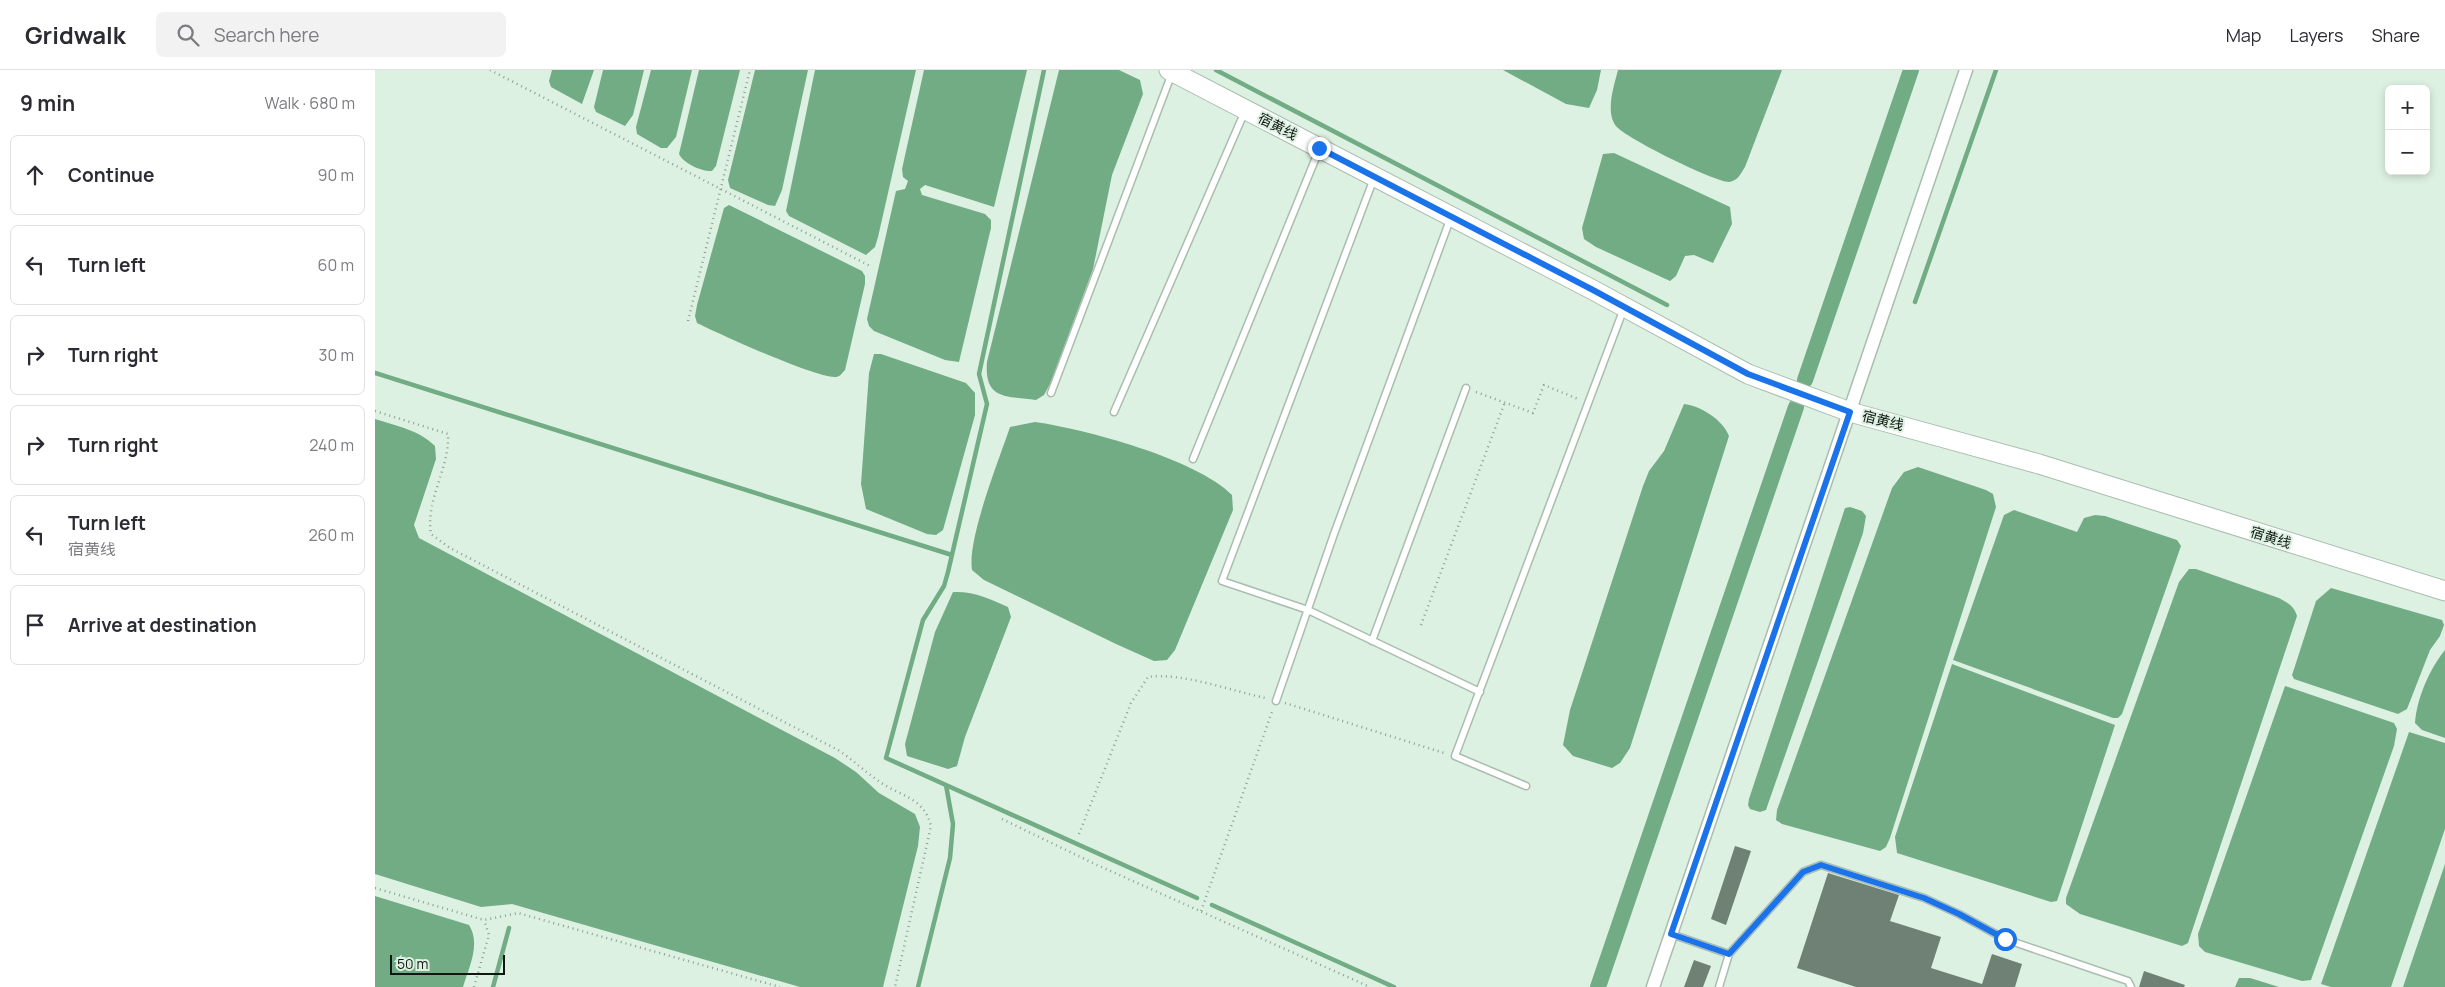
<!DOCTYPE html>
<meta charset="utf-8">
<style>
body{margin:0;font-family:Manrope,"Noto Sans SC",sans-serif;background:#f2f2f3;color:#2b2b33}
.controls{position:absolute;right:15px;top:15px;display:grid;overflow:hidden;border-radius:8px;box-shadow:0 2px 8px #0003}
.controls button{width:45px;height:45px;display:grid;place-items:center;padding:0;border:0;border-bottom:1px solid #e1e1e2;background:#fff;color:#2b2b33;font:25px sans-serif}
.scale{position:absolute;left:15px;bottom:12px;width:115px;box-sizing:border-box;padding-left:5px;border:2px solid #111813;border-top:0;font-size:14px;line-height:18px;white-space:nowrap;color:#111813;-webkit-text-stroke:4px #ddf1e2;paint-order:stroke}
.stop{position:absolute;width:15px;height:15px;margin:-11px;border:4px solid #1a73e8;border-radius:50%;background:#fff}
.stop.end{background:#1a73e8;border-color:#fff;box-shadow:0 1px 5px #0008}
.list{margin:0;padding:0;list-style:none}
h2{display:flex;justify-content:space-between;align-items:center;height:65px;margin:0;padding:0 20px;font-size:21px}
h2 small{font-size:16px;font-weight:400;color:#7c7c81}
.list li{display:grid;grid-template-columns:32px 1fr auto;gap:15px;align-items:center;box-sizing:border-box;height:80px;margin:0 10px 10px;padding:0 10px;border:1px solid #e1e1e2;border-radius:8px}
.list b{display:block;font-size:19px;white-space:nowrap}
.list p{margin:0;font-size:16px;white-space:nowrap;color:#7c7c81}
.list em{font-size:16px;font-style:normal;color:#7c7c81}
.icon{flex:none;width:28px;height:28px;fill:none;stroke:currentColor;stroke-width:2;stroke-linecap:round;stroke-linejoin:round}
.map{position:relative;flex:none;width:2070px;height:917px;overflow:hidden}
header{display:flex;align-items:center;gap:30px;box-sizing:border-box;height:70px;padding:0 25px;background:#fff;border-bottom:1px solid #e1e1e2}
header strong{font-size:24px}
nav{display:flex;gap:28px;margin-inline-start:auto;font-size:18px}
.search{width:350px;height:45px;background:#f2f2f3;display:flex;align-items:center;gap:12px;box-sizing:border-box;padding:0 18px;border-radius:8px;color:#7c7c81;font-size:19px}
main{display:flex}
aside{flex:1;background:#fff}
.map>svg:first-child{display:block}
.water{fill:#71ac84}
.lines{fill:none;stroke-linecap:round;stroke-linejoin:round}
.stream{stroke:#71ac84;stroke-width:4.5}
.canal{stroke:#71ac84;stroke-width:16}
.building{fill:#6f8174}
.service-casing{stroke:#a9bdaf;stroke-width:9}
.minor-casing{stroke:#a9bdaf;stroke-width:15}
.secondary-casing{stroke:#a9bdaf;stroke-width:21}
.path{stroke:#909f94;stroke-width:2.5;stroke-dasharray:1 4;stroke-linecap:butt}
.service{stroke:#fff;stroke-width:6}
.minor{stroke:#fff;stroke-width:12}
.secondary{stroke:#fff;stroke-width:19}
.route{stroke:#1a73e8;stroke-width:6}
.labels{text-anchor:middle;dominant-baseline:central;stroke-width:4;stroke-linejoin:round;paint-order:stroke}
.street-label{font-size:14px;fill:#111813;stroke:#ddf1e2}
</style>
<header>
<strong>Gridwalk</strong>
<div class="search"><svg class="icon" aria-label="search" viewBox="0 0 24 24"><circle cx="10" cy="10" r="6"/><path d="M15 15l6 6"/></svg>Search here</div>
<nav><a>Map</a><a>Layers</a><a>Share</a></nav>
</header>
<main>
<aside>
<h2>9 min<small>Walk · 680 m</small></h2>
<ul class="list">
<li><svg class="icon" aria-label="ahead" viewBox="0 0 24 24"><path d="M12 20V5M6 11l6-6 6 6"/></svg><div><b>Continue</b></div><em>90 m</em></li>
<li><svg class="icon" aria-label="left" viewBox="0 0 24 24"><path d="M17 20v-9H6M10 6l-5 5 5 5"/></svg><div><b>Turn left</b></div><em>60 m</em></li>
<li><svg class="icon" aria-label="right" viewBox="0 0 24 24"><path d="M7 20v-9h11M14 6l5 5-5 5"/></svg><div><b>Turn right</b></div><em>30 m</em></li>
<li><svg class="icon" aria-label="right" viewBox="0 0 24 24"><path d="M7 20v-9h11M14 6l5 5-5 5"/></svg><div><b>Turn right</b></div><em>240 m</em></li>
<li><svg class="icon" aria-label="left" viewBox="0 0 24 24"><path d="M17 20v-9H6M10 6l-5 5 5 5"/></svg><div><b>Turn left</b><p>宿黄线</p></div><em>260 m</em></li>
<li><svg class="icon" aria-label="arrive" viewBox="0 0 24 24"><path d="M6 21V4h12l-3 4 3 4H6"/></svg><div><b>Arrive at destination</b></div></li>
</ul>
</aside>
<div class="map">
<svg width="2070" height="917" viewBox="0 0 2070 917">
<rect width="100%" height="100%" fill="#ddf1e2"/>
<!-- water -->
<path class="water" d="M177,0H219L207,34L176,17L174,11Z
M228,0H269L258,45L250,56L221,42L219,37Z
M276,0H317L301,67L292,78H286L262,64L261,57Z
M324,0H365L341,96L337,101C327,102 308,93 304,84Z
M380,0H433L407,120L400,136L393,135L355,118L353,110Z
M440,0H541L503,167L500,177L491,185L414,146L411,141Z
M549,0H652L619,137L550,115L545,119L547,125L610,144L616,150V158L584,292L570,290L499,261L494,256L492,249L521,121L530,119L533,111L528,107L527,99Z
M684,0H744L765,10L768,24L737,105L718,199L676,312L669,325L661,330C631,326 609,330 612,292Z
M1128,0H1226L1222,20L1214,38L1191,34Z
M1243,0H1407L1370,97C1366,103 1363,111 1354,112C1340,112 1250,68 1241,56C1230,42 1239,16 1243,0Z
M1239,83L1355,137L1357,154L1338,193L1319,185L1310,186L1301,206L1295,211L1221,177L1209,169L1207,158L1228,84Z
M354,135L487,201L490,206V214L470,300C467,303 465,307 461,307C443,309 344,264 322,253L320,246L322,235L349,138Z
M499,284H506L591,313L600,323V345L568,460L561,465L552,464L491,439L486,414L494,303Z
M1309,334C1326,336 1348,350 1354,366L1255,678L1245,693L1237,698L1198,686L1188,675L1195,640L1268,416L1274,401L1289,381Z
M0,349C22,356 44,360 60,376L61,389L39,455L44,468L460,688L481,702L504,723L540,744L545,757L543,776L508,917H425L137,834L106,837L0,804Z
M660,352C710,359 822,389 857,425L858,440L800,580L792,590L779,591L741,574L609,510L597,500C592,469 624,390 635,357Z
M1543,397L1611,420L1618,424L1621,437L1515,768L1511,777L1505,781L1407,754L1401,750L1402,740L1517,418L1529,402Z
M1475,437L1487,441L1491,446L1488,463L1393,734L1391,740L1385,742L1375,739L1373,735L1374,729L1470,438Z
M1639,440L1702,462L1709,448L1720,445L1730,446L1802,470L1806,476L1747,644L1743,648H1738L1578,590L1629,445Z
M1814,499H1821L1904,528C1913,533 1919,536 1922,546L1813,873L1807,876L1705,844L1691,834V828L1804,512Z
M1956,518L2067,550L2069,555L2065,566L2055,580L2032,639L2023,644L1919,609L1917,605L1920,596L1941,531Z
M578,522C599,521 615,529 633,537L636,547L590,667L582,696L573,699L532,686L530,674L560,562Z
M2070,580V668L2047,660L2040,653C2042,628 2054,600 2070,580Z
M1577,594L1740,655L1682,831L1676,832L1522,783L1520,767Z
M1910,616L2019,653L2022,659L2019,676L1936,910L1927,911L1830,882L1824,876L1823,864Z
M2034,662L2070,673V759L2016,917H1956L1946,914Z
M2070,794V917H2028Z
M0,826L94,855C106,874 94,897 88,917H0Z
M1864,908H1875L1904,917H1860Z"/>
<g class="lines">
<!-- stream -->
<path class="stream" d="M669,0L604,304L612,334L573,502L569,516L548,550L511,688L822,828
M841,0L1292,235
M1540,232L1621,0
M0,303L577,485
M837,835L1019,917
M118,917L134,858
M543,917L575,788L578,754L571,715"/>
<!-- canal -->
<path class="canal" d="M1430,310L1536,0
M1223,917L1421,337"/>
</g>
<!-- building -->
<path class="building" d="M1360,776L1376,781L1351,855L1336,849Z
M1453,803L1524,825L1515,851L1566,867L1556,898L1607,914L1617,884L1647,894L1640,917H1481L1422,898Z
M1319,890L1336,896L1328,917H1309Z
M1769,901L1810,915L1809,917H1764Z"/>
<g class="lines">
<defs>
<path id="service" d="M999,108L847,511L933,540L1105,622
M676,323L797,3
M739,342L870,41
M818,389L944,80
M997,571L1091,318
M901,631L959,464L1076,147
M1151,716L1080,686L1249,238
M1296,864L1354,884
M1344,917L1354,884L1428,802L1446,795L1549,828L1584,844L1630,869L1753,911L1756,917"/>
<path id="minor" d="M1278,917L1591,0"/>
<path id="secondary" d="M794,0L1218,220L1373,304L1475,342L1664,394L2070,521"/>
</defs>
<!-- service casing -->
<use href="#service" class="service-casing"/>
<!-- minor casing -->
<use href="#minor" class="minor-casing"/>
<!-- secondary casing -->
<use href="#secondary" class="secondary-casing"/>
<!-- path -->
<path class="path" d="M115,0L497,197
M313,251L375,0
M1101,322L1158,343L1169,315L1203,329
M0,341L73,364C75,398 50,430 56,464L75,478L463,680C477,689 488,700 501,709C522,726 549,726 556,756L520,917
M1046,555L1130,332
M910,633L1069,683
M627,749L722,795L995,917
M704,764L756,633L773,607C805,602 858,621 890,628
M0,818L109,850L143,843L405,917
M826,841L898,639
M99,917L114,865L109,850"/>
<!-- service -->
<use href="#service" class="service"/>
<!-- minor -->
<use href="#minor" class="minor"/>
<!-- secondary -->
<use href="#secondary" class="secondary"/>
</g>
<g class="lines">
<!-- route -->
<path class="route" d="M944,78L1218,220L1373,304L1475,342L1296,864L1354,884L1428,802L1446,795L1549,828L1584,844L1630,869"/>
</g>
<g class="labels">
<!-- street labels -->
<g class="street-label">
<text transform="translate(903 56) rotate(27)">宿黄线</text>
<text transform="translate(1508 350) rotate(14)">宿黄线</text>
<text transform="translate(1896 467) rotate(17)">宿黄线</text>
</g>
</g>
</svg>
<div class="controls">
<button>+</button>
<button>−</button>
</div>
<div class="scale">50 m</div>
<div class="stop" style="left:1630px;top:869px"></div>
<div class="stop end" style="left:944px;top:78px"></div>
</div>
</main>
